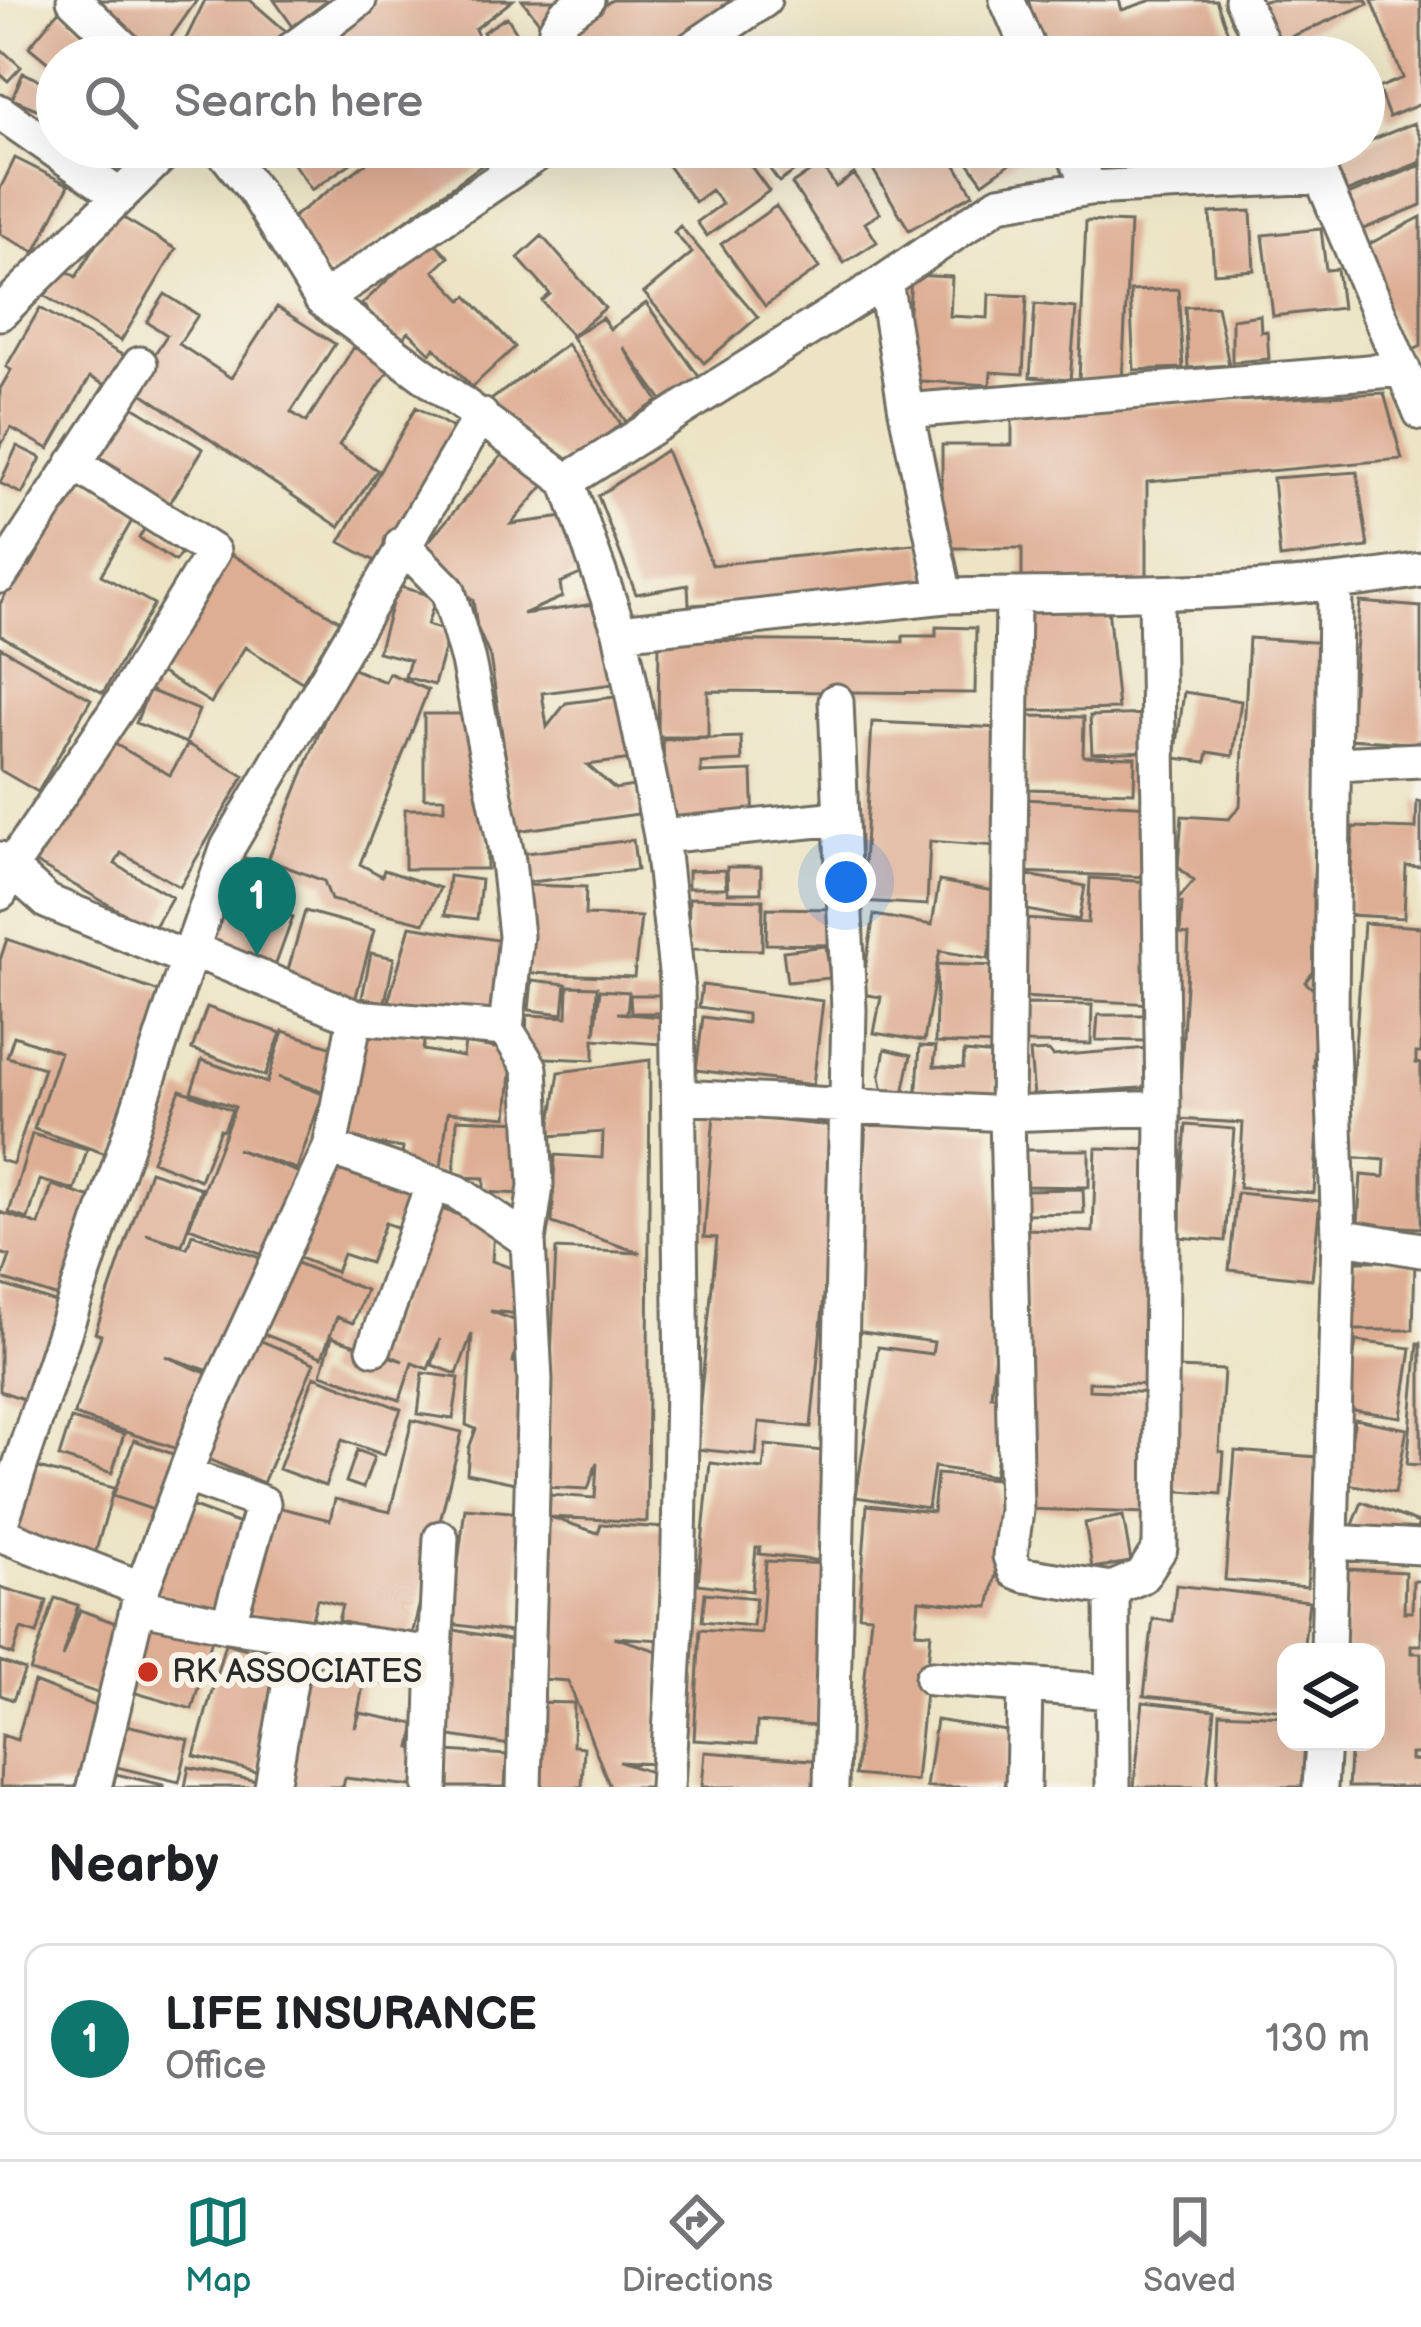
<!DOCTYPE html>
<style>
body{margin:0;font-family:"Balsamiq Sans",sans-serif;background:#f2f2f2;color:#202124}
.controls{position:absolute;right:36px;bottom:36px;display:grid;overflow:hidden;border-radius:24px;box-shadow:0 12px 48px #0002}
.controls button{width:108px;height:108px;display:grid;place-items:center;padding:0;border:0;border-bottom:3px solid #e0e0e0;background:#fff;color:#202124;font:60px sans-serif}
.you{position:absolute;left:846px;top:882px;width:42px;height:42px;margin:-30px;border:9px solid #fff;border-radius:50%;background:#1a73e8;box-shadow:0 0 0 18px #1a73e833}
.badge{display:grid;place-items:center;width:78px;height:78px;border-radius:50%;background:#0f766e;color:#fff;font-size:39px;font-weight:700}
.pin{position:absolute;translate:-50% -99px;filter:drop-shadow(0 3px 6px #0008)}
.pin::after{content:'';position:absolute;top:63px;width:42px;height:36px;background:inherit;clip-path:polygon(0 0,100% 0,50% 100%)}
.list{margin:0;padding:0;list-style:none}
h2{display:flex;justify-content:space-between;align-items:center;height:156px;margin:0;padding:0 48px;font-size:51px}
h2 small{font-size:39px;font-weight:400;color:#757577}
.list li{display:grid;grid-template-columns:78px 1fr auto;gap:36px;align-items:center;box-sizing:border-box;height:192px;margin:0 24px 24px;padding:0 24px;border:3px solid #e0e0e0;border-radius:24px}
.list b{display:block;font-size:45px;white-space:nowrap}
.list p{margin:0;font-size:39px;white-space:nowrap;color:#757577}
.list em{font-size:39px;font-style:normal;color:#757577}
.icon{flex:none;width:66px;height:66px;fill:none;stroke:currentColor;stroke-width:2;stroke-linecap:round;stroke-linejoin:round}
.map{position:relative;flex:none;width:1421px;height:1787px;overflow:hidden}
.search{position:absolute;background:#fff;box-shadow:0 12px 48px #0002;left:36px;right:36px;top:36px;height:132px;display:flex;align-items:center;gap:30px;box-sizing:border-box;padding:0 42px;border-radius:66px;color:#757577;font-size:45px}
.sheet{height:372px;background:#fff}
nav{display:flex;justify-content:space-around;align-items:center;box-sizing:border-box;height:168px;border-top:3px solid #e0e0e0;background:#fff;font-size:33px;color:#757577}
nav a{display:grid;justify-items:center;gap:6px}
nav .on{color:#0f766e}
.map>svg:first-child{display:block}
.building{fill:#deae94}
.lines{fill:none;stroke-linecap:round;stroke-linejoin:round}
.minor-casing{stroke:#6f6c61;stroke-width:39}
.minor{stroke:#fff;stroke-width:33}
.poi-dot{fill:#c8321e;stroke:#f7f3e8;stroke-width:4.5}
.labels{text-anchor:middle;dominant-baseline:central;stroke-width:12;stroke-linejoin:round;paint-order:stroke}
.poi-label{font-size:33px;fill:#2b2b2b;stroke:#f7f3e8;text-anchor:start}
</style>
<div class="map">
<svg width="1421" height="1787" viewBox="0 0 1421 1787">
<rect width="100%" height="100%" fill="#f7f3e8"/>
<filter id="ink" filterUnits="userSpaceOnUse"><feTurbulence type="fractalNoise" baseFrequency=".00833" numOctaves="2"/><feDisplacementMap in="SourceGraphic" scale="24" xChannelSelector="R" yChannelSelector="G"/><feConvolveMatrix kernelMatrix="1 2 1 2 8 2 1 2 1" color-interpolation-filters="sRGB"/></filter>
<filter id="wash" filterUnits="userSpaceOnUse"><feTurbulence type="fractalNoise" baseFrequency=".004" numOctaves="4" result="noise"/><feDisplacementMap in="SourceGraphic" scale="48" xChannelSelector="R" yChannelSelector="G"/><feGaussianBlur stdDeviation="2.7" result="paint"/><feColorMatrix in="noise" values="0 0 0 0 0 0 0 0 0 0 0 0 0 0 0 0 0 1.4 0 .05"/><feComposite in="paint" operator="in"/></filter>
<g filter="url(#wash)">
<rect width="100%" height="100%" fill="#ece4c5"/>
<g id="blocks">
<!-- building -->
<path class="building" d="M87,0H197L157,57H145Z
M205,0H250L286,31L275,53L255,45L246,57H177Z
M274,0H327L335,12L299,35Z
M377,0H513L475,29L483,48L471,57H304Z
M522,0H575L542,26Z
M612,0H741L657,57H587L568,30Z
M1028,0H1119L1122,10L1152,0H1216L1237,57H1047Z
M1268,0H1366L1368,4L1267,47L1250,6Z
M1372,0H1421V104L1389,117L1378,88L1403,78Z
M60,9L99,41L112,57H57V70L29,47Z
M507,17L519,36L494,50L483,32Z
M0,48L21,67L8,81L0,74Z
M23,73L50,84L39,110L12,99Z
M1414,123L1421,139V162L1336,196L1321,161L1364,147V143Z
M87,147H126L144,161L128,181Z
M310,147H340L351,163L312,190L291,160Z
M388,147H507L328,277L286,222Z
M654,147H737L769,191L707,236L697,222L722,204L711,190L695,202Z
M777,147H797L808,162L779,182L762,158Z
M893,147H945L973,194L909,230L868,161Z
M957,147H1033L983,183Z
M1085,147H1183L1100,182Z
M1219,147H1272L1228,166Z
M15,158L69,185L35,252L0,234V189Z
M821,164L836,187L854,174L880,213L865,223L877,242L844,263L792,184Z
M1421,165V205L1354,233L1340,198Z
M776,206L819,268L765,306L721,244Z
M1251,211L1254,270L1214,273L1210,213Z
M115,213L176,249L121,341L45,296L62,268L76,277Z
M1421,217V346L1410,352L1356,251Z
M1086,221L1130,223L1122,382L1079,380Z
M680,226L758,317L704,363L644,293L692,253L674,232Z
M1321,229L1326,270L1337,269L1342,308L1273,316L1263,235Z
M542,236L605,308L572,336L542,301L550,294L518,258Z
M431,239L449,257L434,271L462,300L467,296L515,347L472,387L435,348L430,353L409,332L398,342L362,304Z
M911,275L952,277L950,316L988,318L989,294L1027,296L1023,374L991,372L990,385L905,380Z
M1178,289L1183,368L1134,370L1130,291Z
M165,294L198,315L179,344L231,378L277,307L335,344L291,412L306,422L354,347L389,370L339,445L377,470L339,527L133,387L167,335L147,322Z
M646,303L705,385L670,411L623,347L658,401L626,422L572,337L602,318L610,329Z
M1035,304L1076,308L1070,380L1030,377Z
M1217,306L1229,365L1188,368L1185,307Z
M40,308L126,357L109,387L90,377L49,449L11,428L0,447V389L11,370L6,367Z
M1260,315L1261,332L1267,331L1269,359L1232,362V319Z
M567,344L621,424L568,464L484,405Z
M1384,393L1402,459L1147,482V584H1022V548H942V445H1012V413Z
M126,402L203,449L167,508L116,477L120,469L95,454Z
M416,407L455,429L379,563L340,542Z
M17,446L41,458L22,494L0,483Z
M666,450L712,565L923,543L929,590L689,605L688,585L636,594L598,496Z
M509,452L546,483L511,524L564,517L585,572L560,583L562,597L523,614L602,603L614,684L542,693L547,727L566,703L623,696L632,759L587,765L615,789L634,786L638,814L517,831L490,657L477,627L473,600L418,554L502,455Z
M1357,472L1368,547L1280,558L1273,478Z
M79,480L137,512L101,575L154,604L103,693L0,635V604L24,562L30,566Z
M148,523L185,547L175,561L139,538Z
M226,551L340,621L302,682L245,647L211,703L158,671Z
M397,586L436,597L427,625L449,632L434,685L405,677L410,660L378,652Z
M1360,602L1421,607V744L1349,739Z
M1108,607L1118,709L1020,711L1028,610Z
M936,627L976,628L975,693L708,691V737H658L659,640L903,642V636H936Z
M1249,638L1328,643L1313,896L1320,897L1316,969L1305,982L1323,998L1316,1020L1313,1067L1322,1068L1314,1193L1239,1188L1243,1123L1178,1119L1189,935L1180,934L1182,903H1175L1194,881L1178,867L1182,816L1229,819L1240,806Z
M0,647L91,699L38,792L0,770Z
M346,666L385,682L389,673L428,690L360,864L382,876L384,870L440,888L424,923L331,900L324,881L268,860Z
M149,690L199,710L186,743L136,723Z
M1184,692L1241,701L1233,756L1208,752L1206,762L1175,758Z
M424,714H473L486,765L487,869H405V809H444V798H424Z
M1153,714L1155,751L1092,753L1090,716Z
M1029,716L1084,717L1083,756L1135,757L1134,792L1027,789Z
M872,722L1001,728L995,846L930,841L927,905L862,901Z
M741,737L742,761L701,763V773L752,771L754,825L666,828L663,740Z
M106,739L170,775L188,744L244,776L180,887L121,853L115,864L172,897L153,930L34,862Z
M1023,799L1152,806L1149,877L1020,872Z
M1417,801L1421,802V867L1406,866L1404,918L1349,915L1353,827L1416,829Z
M633,840L637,870L521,883L518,854Z
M235,855L283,869L273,902L225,887Z
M727,867H761V893H728Z
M725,870L726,888H688V871Z
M1028,875L1085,886L1079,920L1022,909Z
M449,876L481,880L477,919L445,915Z
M1090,878L1150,882L1153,1004L1020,997L1025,919L1088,923Z
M939,881L999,892L988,959L940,951L937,964L999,966L997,1045L935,1043L937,965L924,1041L874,1033L881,997L861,994L874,915L932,925Z
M526,885L586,887L585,915L641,917L634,977L528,973Z
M222,891L293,917L274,969L203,942Z
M689,898L763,900L762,950L688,949Z
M767,908L834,909V945L766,944Z
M305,911L374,930L354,1004L284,984Z
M1364,923L1421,927V1053H1416V1063L1421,1064V1228L1358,1224L1361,1175L1384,1177L1385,1160L1347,1157Z
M410,926L503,941L502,1023L399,1011L389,999Z
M7,939L171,996L115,1157L34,1129L60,1052L14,1036L7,1057L44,1068L13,1164L0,1160V960Z
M826,946L830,978L787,982L783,951Z
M371,953L394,958L385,1002L362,998Z
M532,980L566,984L563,1014L529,1010Z
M702,985L823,1001L813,1085L696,1070L703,1017L747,1023V1014L699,1007Z
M568,986L597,987L595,1034L600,990L629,992L627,1013H617L663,1017L661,1044L594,1039V1060L525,1057L527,1015L567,1017Z
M630,995H661V1013H631Z
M1023,1004L1092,1005L1091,1044L1022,1043Z
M207,1007L281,1033L265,1076L192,1049Z
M1098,1015H1150L1146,1041L1096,1040Z
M360,1024L425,1035L423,1050L463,1057L465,1043L513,1051L507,1117L448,1112L440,1175L400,1168L403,1148L340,1138Z
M283,1031L339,1049L325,1092L278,1077L323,1094L297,1169L236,1149L308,1176L276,1260L189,1227L235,1107L191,1092L202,1060L267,1083Z
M920,1046L936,1047L934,1066L963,1068L964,1052L998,1055L994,1106L916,1101Z
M1148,1048L1152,1087L1034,1096L1030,1052L1049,1051L1053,1056Z
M885,1049L911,1055L902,1098L883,1094L880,1076Z
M650,1060L647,1522L550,1517L598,1533L601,1524L666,1528L661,1640L614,1637L661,1652L655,1764L619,1762L657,1774V1787H610L568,1681L542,1679L550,1495L595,1498L597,1462L588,1489L545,1487L556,1249L641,1253L552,1223L555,1155L602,1158L603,1132L549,1136L559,1072Z
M180,1090L232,1110L224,1130L220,1129L200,1180L152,1161Z
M714,1114L841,1127L811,1427L759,1422L756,1455L695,1449L717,1238L704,1237Z
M457,1119L524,1122L521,1194L484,1192V1178L454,1177Z
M866,1119L990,1129L998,1237L992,1273L1002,1276L991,1396L1005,1398L994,1476L934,1467L928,1508L856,1497L878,1347L932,1354L934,1342L855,1331Z
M1186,1125L1234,1129L1225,1241L1177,1237Z
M32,1134L87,1150L75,1190L40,1180L28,1219L9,1213Z
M1096,1148L1156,1150L1154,1385L1089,1382V1390L1157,1393L1148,1513L1025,1509L1027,1229L1093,1232Z
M1024,1150H1089V1187L1024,1186Z
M336,1161L419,1192L405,1230L385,1223L370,1263L343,1254L336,1272L299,1258Z
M150,1171L201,1188L182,1245L146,1234L187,1248L192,1234L266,1260L224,1376L165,1356L211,1375L184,1451L74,1415L101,1335L95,1333Z
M52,1185L103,1202L71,1301L2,1279L10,1256L0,1253V1212L39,1225Z
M1083,1189L1084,1213L1025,1214V1190Z
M1237,1193L1320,1201L1312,1279L1229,1270Z
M434,1206L494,1228L492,1261L522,1272L520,1314L490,1311L522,1323L513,1362L529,1367L524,1458L515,1483L467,1473L469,1448L476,1429L466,1425L472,1333L457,1374L432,1365L440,1339L428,1369L412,1363L400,1400L321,1374L332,1337L403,1361L378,1350Z
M286,1259L366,1290L353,1323L337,1317L322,1357L258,1332Z
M1354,1261H1415L1413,1330H1354Z
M0,1284L70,1307L38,1404L0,1391Z
M252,1337L314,1363L263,1483L201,1456Z
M1356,1341L1411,1348L1401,1417L1346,1409Z
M1418,1343H1421V1465L1407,1464Z
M1176,1368L1224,1370L1219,1451L1224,1452L1221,1494L1168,1490Z
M423,1373L459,1378L453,1419L418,1414Z
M314,1376L401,1409L384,1455L342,1440L325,1486L279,1469Z
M71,1419L124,1434L112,1473L59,1457Z
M1355,1419L1407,1429L1395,1493L1343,1483Z
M412,1420L462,1432L410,1643L351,1629L352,1624L338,1621L342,1605L317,1599L310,1628L240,1611L265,1504L330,1520L335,1499L390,1512Z
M134,1440L184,1458L165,1514L113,1496Z
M766,1445L833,1452L822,1561L759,1554L760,1548H756L752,1591L698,1584L710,1463L763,1469Z
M357,1450L374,1457L363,1488L346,1482Z
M1235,1451L1317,1457L1307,1587L1225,1580Z
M31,1466L114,1488L93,1561L15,1532Z
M937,1474L996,1479L1002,1494L999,1558L989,1607L919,1600L916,1632L931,1633L916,1781L855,1775L871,1616L859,1615L867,1505L933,1512Z
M180,1502L248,1527L216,1614L148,1589Z
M1362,1502L1419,1523L1414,1536L1351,1530Z
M465,1508L522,1513L518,1633L450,1624Z
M1123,1516L1131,1562L1092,1568L1085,1523Z
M766,1561L827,1564L817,1726L757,1722L756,1744L694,1740L700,1629L761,1633Z
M1346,1569L1405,1572L1404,1612H1412L1413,1581H1421V1645H1411V1653H1421V1754H1411V1760L1421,1761V1787H1348L1351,1742H1376V1652H1343Z
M1176,1585L1309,1601L1303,1652H1286V1710L1144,1696L1153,1619L1172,1621Z
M0,1587L47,1601L37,1634L21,1629L13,1655L0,1650Z
M705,1593L756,1598L753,1626L702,1621Z
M55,1598L78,1605L62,1657L80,1610L129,1628L104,1695L30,1671Z
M146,1617L213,1635L192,1709L125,1690Z
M449,1629L520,1642L508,1714L515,1715L510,1745L444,1735Z
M225,1643L286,1660L256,1772L194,1756Z
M374,1657L408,1662L404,1687L370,1682Z
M0,1661L25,1670L13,1700L0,1695Z
M299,1661L365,1675L355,1728L360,1713L416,1724L411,1748L423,1751L420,1787L345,1778L343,1787H275Z
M34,1682L105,1710L84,1787H0L2,1735L17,1740Z
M531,1702L574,1703L573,1746L584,1747L582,1787H528Z
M1143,1702L1215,1710L1207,1787H1134Z
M1220,1713L1286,1716V1742H1306L1304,1787H1217Z
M936,1720L1013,1732L1004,1787H926Z
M114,1722L189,1740L179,1782L104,1764Z
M446,1751L507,1755L505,1787H445Z
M705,1752L823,1761L821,1787H702Z
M189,1767L261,1782L260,1787H185Z
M116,1774L163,1785V1787H113Z"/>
</g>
</g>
<g filter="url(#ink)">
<use href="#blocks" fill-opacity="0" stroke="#6f6c61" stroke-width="3"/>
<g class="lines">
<defs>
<path id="minor" d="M74,0L133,57
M1007,0L1032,57
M1242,0L1268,57
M282,57L359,0
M568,57L556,29L565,15L587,0
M680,57L764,0
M0,112L120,196
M220,147L255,191L322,300L547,147
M1071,147L1090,188
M1321,176L1421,413
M885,281L906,411L945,596C1104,593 1264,597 1421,570
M322,300L567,481L885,281L999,203L1090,188L1321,176L1308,147
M0,313L170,147
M906,411L1403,369
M567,481L620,632L945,596
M402,544L448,591L468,661L508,861L516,936L506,1029L530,1068L536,1186L528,1241
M0,576L140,364
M1013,595L1007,1114L1016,1510L1010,1556L1015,1571L1025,1575L1112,1589
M620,632L661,836L677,981L682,1387L678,1593L667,1787
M1334,764L1421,760
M661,836L839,818
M0,859L48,902L188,959
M0,893L10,868L122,702L213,552L74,463
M355,1017L506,1029
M679,1097L1007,1114L1163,1108
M330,1148L457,1192L528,1241L535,1380L524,1787
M1339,1236L1421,1250
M374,1348L433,1183
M185,1475L263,1503L228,1625
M0,1526L188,959L228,847L481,415
M0,1534L142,1589L94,1787
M1333,1542L1421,1547
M142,1589L207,1415L330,1148L355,1017L191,949
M138,1606L228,1625L435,1654L431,1787
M1328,1652L1339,1236L1331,1016L1335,585
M435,1654L441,1538
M932,1678L1025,1685
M272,1787L298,1635
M831,1787L849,1010L836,701
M1023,1787L1025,1685L1113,1692
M1113,1787L1112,1589L1142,1576L1160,1548L1163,1108L1156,593
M1320,1787L1323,1742"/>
</defs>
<!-- minor casing -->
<use href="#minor" class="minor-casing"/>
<!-- minor -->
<use href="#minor" class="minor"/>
</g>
</g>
<!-- markers -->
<circle class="poi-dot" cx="148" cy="1672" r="12"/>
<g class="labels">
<!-- poi labels -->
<g class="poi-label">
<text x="172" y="1672">RK ASSOCIATES</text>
</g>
</g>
</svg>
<div class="controls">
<button><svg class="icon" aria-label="layers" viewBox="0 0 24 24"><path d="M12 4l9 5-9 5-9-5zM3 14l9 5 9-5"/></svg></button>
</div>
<div class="you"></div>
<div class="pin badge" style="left:257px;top:956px">1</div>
<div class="search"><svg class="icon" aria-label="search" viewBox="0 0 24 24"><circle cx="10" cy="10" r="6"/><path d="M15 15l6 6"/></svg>Search here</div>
</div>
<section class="sheet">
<h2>Nearby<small></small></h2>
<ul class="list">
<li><span class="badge">1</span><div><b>LIFE INSURANCE</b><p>Office</p></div><em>130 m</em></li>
</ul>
</section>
<nav>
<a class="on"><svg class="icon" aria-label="map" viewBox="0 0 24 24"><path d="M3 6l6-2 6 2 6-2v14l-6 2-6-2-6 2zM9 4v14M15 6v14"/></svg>Map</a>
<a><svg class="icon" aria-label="directions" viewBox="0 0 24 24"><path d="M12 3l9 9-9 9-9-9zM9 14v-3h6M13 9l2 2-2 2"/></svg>Directions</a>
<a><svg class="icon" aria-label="saved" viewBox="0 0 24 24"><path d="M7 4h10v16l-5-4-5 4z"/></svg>Saved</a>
</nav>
